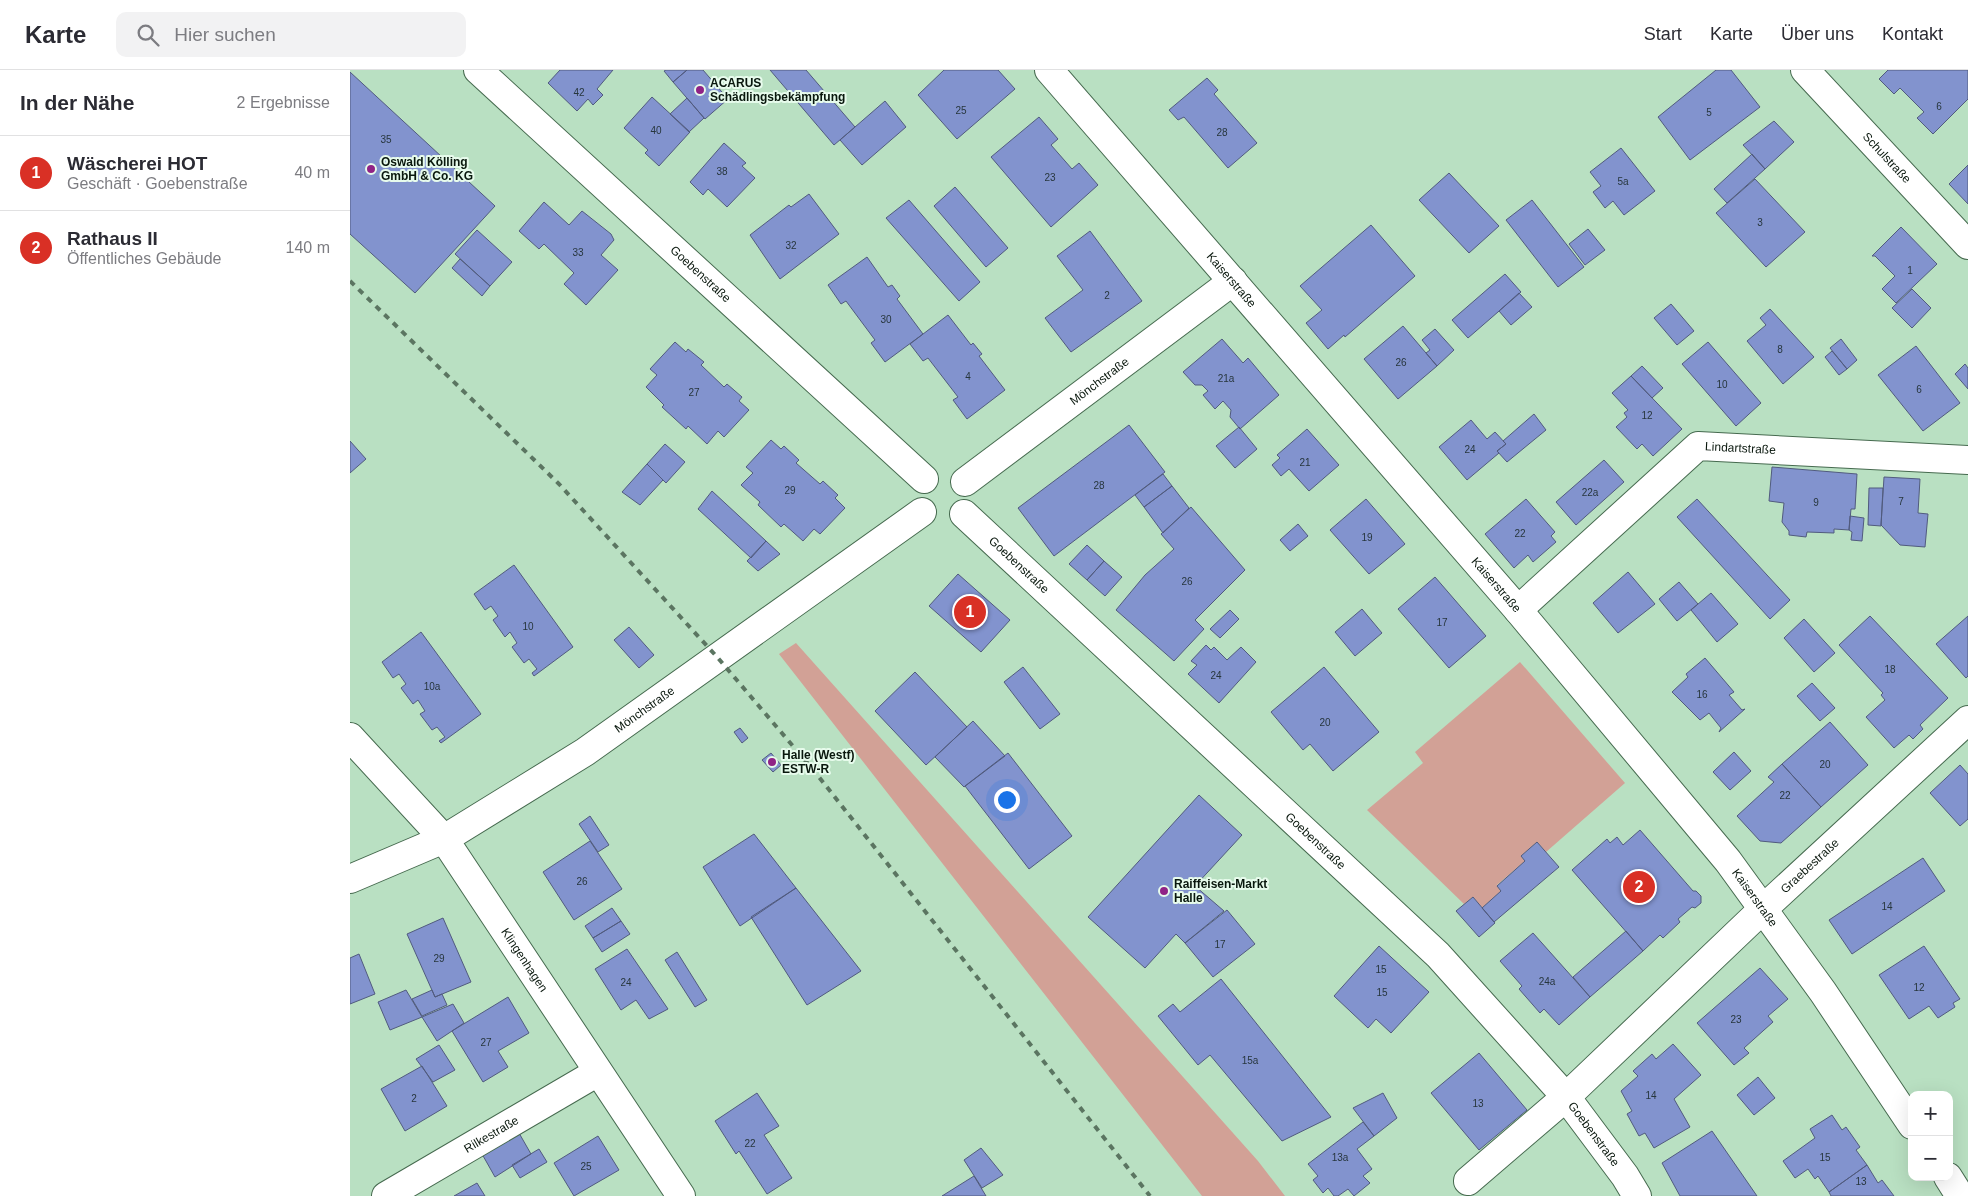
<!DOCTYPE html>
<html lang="de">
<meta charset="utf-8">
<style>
body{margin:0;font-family:Helvetica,sans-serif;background:#f2f2f3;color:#2b2b33}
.controls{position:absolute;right:15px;bottom:15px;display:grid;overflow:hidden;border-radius:10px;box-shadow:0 5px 20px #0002}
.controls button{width:45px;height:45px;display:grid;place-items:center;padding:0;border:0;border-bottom:1px solid #e1e1e2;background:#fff;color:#2b2b33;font:25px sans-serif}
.you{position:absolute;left:656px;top:729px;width:18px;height:18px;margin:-12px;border:4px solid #fff;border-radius:50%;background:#1a73e8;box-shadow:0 0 0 8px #1a73e833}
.badge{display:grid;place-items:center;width:32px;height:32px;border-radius:50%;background:#d93025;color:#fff;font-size:16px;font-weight:700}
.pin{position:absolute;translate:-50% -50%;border:2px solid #fff;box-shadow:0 1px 5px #0006}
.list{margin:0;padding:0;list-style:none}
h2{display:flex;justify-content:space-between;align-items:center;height:65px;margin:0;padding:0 20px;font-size:21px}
h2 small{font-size:16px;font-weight:400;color:#7c7c81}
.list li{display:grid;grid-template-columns:32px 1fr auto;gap:15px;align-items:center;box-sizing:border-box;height:75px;padding:0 20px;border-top:1px solid #e1e1e2}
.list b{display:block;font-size:19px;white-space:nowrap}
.list p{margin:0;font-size:16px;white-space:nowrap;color:#7c7c81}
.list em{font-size:16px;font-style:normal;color:#7c7c81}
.icon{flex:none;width:28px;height:28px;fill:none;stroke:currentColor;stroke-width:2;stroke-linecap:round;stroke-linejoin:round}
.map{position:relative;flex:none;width:1618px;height:1126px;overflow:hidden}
header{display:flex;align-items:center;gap:30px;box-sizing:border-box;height:70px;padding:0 25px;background:#fff;border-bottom:1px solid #e1e1e2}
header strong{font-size:24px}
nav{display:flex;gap:28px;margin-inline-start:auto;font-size:18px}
.search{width:350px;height:45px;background:#f2f2f3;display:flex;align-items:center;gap:12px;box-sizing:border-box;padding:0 18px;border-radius:10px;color:#7c7c81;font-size:19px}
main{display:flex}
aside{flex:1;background:#fff}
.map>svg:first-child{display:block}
.green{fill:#d2a196}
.building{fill:#8293ce;stroke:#515b7e}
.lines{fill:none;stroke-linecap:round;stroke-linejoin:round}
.minor-casing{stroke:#466a4f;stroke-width:30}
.minor{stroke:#fff;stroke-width:28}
.rail{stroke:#5b7561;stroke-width:4;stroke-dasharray:6 6;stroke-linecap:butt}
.poi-dot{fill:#902386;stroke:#e7fbec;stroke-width:2}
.labels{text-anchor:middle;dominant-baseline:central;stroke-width:4;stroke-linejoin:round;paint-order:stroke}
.number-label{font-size:10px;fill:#27363d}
.poi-label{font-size:12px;font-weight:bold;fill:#09170d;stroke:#e7fbec;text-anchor:start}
.street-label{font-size:12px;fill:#09170d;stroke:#e7fbec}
</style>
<header>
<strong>Karte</strong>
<div class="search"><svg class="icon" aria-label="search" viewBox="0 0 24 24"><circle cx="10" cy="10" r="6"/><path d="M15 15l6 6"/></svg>Hier suchen</div>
<nav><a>Start</a><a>Karte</a><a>Über uns</a><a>Kontakt</a></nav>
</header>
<main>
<aside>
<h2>In der Nähe<small>2 Ergebnisse</small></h2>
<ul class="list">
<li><span class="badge">1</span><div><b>Wäscherei HOT</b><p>Geschäft · Goebenstraße</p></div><em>40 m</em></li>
<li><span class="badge">2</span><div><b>Rathaus II</b><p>Öffentliches Gebäude</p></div><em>140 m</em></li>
</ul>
</aside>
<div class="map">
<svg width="1618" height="1126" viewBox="0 0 1618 1126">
<rect width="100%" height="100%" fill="#b9e0c2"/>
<!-- green -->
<path class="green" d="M446,573L908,1091L935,1126H852L429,584Z
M1170,592L1275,713L1196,782L1187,772L1171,786L1175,791L1147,815L1151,821L1132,838L1123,827L1114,834L1017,740L1073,693L1065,682Z"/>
<!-- building -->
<path class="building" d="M210,0H263L247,19L253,25L243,35L238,29L227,41L198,13Z
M316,0H337L323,12L314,1Z
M337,0H353L378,29L355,49L323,12Z
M420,0H456L505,57L484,75Z
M594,0H648L665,19L607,69L568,25Z
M1366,0H1381L1410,37L1340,90L1308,47Z
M1538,0H1618V29L1583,64L1567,48L1574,42L1550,18L1544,24L1529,9Z
M0,2L145,136L65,223L0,164Z
M857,8L868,20L864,24L907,73L878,98L834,47L828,50L819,40Z
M302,27L340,62L309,96L295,83L298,80L274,58Z
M337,28L354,48L339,62L320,44Z
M535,31L556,57L512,95L490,70Z
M689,47L708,69L701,75L722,99L729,93L748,115L701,157L641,87Z
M1424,51L1444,72L1415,99L1393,75Z
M374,73L396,93L392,96L405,108L377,137L358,119L353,125L340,112Z
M1271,78L1305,121L1274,145L1263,131L1255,138L1243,122L1251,116L1240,102Z
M1402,84L1415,99L1377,133L1364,119Z
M1618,95V134L1599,114Z
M1099,103L1149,156L1119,183L1069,130Z
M1405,109L1455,162L1416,197L1366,143Z
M605,117L658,178L636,197L584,136Z
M459,124L489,164L430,209L400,165L439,135L441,137Z
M559,130L630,212L609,231L536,148Z
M1182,130L1234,197L1208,217L1156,150Z
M194,132L219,155L232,141L261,164L264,170L251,185L268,200L236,235L214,214L224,203L194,174L189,179L169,161Z
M1021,155L1065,206L995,267L994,265L978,279L956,253L972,240L950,216Z
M1551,157L1587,194L1546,233L1532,219L1545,206L1525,186H1522Z
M1238,159L1255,180L1235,195L1219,174Z
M127,160L162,192L140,216L105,184Z
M740,161L792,231L721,282L695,248L733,220L707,186Z
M517,187L538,217L542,215L550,226L547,229L573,264L535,292L521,273L525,270L496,231L491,234L478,215Z
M110,189L140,216L132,226L102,198Z
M1155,204L1171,222L1118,268L1102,250Z
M1562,219L1581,238L1562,258L1542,238Z
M1169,223L1182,237L1161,255L1149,241Z
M1321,234L1344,261L1327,275L1304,248Z
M1420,239L1464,287L1433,314L1397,271L1416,255L1410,248Z
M598,245L621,275L623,273L632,284L629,286L655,320L617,349L603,330L608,327L578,288L573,291L560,274Z
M1053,256L1087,296L1048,329L1014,289Z
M1085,259L1104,280L1087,296L1076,283L1080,280L1072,270Z
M872,269L893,293L898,288L929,325L890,359L880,347L881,340L873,331L865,339L853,325L858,321L852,315H845L833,302Z
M1491,269L1507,290L1497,299L1480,278Z
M325,272L336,282L338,279L354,292L351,295L374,317L377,314L392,327L389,331L399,340L374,367L368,361L357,374L338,356L336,359L312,337L314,335L296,317L307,305L300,299Z
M1358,272L1411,333L1386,356L1332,294Z
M1566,276L1610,333L1573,361L1528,305Z
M1482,281L1497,299L1489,305L1475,287Z
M1615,294L1618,298V319L1605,304Z
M1292,296L1313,318L1302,328L1281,306Z
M1281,306L1332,359L1303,386L1292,374L1287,379L1266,357L1277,347L1274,343L1278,340L1262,323Z
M1184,344L1196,360L1157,392L1147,381L1156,374L1153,371Z
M1121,350L1137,369L1145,362L1156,374L1147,381L1149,383L1117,410L1089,377Z
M779,355L815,402L704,486L668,438Z
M889,357L907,379L885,398L866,376Z
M957,359L989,395L959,421L939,399L931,406L922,395L930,388L927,385Z
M421,370L431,379L434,376L449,390L446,393L470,414L473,411L488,425L485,428L495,438L470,464L464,459L453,471L434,454L431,457L408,435L410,432L391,415L403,403L396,397Z
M0,371L16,389L0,403Z
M315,374L335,392L316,413L297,394Z
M1254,390L1274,412L1226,455L1206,432Z
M297,394L313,410L290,435L272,422Z
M1422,397L1507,404L1505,439H1501L1499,460L1484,459V463L1457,462L1456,467L1439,465V461L1432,452L1434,433L1419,431Z
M813,404L822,416L794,437L785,425Z
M1534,407L1570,409L1568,443L1578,444L1575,477L1550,475L1531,455Z
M822,416L839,438L813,463L794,437Z
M1519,418H1533L1531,456L1518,455Z
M362,421L416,471L401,488L348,439Z
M1016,429L1055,474L1019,504L980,460Z
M1176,429L1205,462L1201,466L1206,472L1183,492L1178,485L1164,498L1135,464Z
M1347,429L1440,530L1420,549L1327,447Z
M841,437L895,500L845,550L854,559L824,591L766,540L795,505L824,479L811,464Z
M1500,446L1514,448L1512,471L1501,470L1502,462L1499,460Z
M948,454L958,466L940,481L930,470Z
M416,471L430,484L408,501L397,491Z
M737,475L754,491L737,510L719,494Z
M754,491L772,507L755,526L737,510Z
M164,495L223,577L184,606L182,603L187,599L179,589L174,593L162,577L167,573L160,562L155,567L143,550L148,546L141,536L135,540L124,524Z
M1278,502L1305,534L1268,563L1243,533Z
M608,504L660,550L631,582L579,536Z
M1085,507L1136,566L1099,598L1048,539Z
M1329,512L1348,534L1327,551L1309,529Z
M1361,523L1388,554L1367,572L1341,540Z
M1012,539L1032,563L1005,586L985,562Z
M880,540L889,549L870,568L860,559Z
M1520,546L1598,628L1570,655L1573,659L1563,669L1559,665L1544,678L1516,647L1535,630L1531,625L1533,623L1489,575Z
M1618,546V606L1616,608L1586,574Z
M1454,549L1485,583L1464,602L1434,568Z
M279,557L304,585L289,598L264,570Z
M71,562L131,644L91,673L89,671L95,667L87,657L82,660L70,644L75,641L68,630L63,634L51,618L56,614L49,604L43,608L32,592Z
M856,575L861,580L864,577L877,590L891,577L906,592L869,633L838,604L847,595L841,591Z
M1355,588L1384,622L1379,625L1392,640L1395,639L1369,662L1371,658L1359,643L1350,650L1322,622L1338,607L1336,604Z
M673,597L710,644L690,659L654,612Z
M974,597L1029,662L983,701L960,674L953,680L921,642Z
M565,602L617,657L576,695L525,641Z
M1462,613L1485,638L1470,651L1447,626Z
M623,651L655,686L614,717L585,687Z
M1480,652L1518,695L1471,737L1432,694Z
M390,658L398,668L392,673L384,662Z
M1384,682L1401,701L1380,720L1363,702Z
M421,683L431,695L423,702L412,690Z
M658,683L722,766L679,799L615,716Z
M1432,694L1471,737L1431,773L1410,771L1387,746L1424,712L1418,707Z
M1610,695L1618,704V749L1610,756L1580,723Z
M849,725L892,765L845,816L874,841L835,873L826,864L795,898L738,847Z
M240,746L259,775L248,782L229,754Z
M1290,760L1343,821H1346L1351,826V833L1345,838L1342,837L1328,849L1330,852L1313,868L1310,865L1293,881L1222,800L1257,769L1260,773L1267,767L1273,775Z
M404,764L446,818L390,856L353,797Z
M240,771L272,819L224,850L193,802Z
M1187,772L1209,797L1144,852L1132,838L1151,821L1147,816L1175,791L1171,786Z
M1573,788L1595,821L1502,884L1479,850Z
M446,818L511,901L457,935L401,847Z
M1123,827L1145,853L1129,867L1106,841Z
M262,838L271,851L243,868L235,856Z
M877,840L905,874L863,907L835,873Z
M93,848L121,912L85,927L57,864Z
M271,851L280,864L252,882L243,868Z
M1276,861L1293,881L1240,927L1223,907Z
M1183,863L1240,927L1209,955L1194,939L1190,943L1169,919L1172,916L1150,891Z
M1029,876L1079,922L1041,963L1026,949L1018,958L984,926Z
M1574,876L1610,929L1603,933L1605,937L1588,948L1579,936L1559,949L1529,905Z
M277,879L318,939L299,949L286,930L271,940L245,899Z
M327,882L357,930L345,937L315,890Z
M9,884L25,924L0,934V888Z
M1410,898L1438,929L1418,946L1423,952L1394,978L1399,983L1384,995L1347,953Z
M871,909L981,1047L932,1071L860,985L848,995L808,946L823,934L830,942Z
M56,920L72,947L40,960L28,932Z
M82,920L85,927L92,924L97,935L72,946L62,929Z
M158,927L179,963L148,981L158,997L133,1012L102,961Z
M103,934L114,953L87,971L72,947Z
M1323,974L1351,1005L1324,1029L1340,1057L1304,1078L1295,1063L1289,1066L1277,1044L1282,1041L1271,1021L1288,1006L1283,1001L1302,984L1306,989Z
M89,975L105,1000L83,1012L66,989Z
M1129,983L1177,1040L1129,1080L1081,1023Z
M72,996L97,1036L55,1061L31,1019Z
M1408,1007L1425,1028L1404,1045L1387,1025Z
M407,1023L429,1056L414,1065L442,1108L417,1124L389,1081L386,1084L365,1051Z
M1033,1023L1047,1048L1024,1066L1003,1038Z
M1482,1045L1492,1060L1496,1057L1510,1077L1506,1080L1517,1095L1479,1122L1468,1106L1465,1109L1458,1099L1445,1108L1433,1091L1465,1068L1460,1059Z
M1013,1052L1024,1066L1007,1079L1022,1099L1013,1106L1020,1113L1004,1126L998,1119L988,1126H984L978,1118L973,1123L963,1110L968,1106L958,1094Z
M1362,1061L1407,1126H1330L1312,1093Z
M169,1063L181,1084L145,1107L132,1084Z
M248,1066L269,1100L224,1126L204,1093Z
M631,1078L653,1105L632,1118L614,1090Z
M189,1079L197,1092L170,1108L162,1095Z
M1517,1095L1528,1113L1532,1110L1544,1126H1481L1479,1122Z
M624,1106L636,1126H592Z
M127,1113L135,1126H104Z"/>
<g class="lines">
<defs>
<g id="minor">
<path id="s1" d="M128,0L574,409"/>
<path id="s2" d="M699,0L1168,540L1378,791L1473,922L1562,1055"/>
<path id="s3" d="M1455,0L1618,175"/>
<path id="s4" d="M615,412L883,211"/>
<path id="s5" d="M614,444L1088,885L1216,1027L1275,1106L1287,1126"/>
<path id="s6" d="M1168,540L1348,376L1618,390"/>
<path id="s7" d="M0,667L94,769L331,1126"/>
<path id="s8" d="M0,809L94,769L235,682L572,442"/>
<path d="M1598,1107L1610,1126"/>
<path id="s9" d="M1118,1111L1216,1027L1413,839L1618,650"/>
<path id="s10" d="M36,1126L248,1002"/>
</g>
</defs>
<!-- minor casing -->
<use href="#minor" class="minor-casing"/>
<!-- minor -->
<use href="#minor" class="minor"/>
<!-- rail -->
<path class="rail" d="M0,211L209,414L368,588L465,702L800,1126"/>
</g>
<!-- markers -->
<g class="poi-dot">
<circle cx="350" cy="20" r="5"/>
<circle cx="21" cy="99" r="5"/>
<circle cx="422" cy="692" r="5"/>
<circle cx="814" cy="821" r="5"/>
</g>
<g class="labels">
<!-- number labels -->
<g class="number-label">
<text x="229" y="22">42</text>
<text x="1589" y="36">6</text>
<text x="611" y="40">25</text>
<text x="1359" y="42">5</text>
<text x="306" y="60">40</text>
<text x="872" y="62">28</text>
<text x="36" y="69">35</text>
<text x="372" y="101">38</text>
<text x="700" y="107">23</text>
<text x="1273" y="111">5a</text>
<text x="1410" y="152">3</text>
<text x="441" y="175">32</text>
<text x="228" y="182">33</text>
<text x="1560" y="200">1</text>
<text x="757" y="225">2</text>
<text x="536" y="249">30</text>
<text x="1430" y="279">8</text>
<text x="1051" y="292">26</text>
<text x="618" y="306">4</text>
<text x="876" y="308">21a</text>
<text x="1372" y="314">10</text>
<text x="1569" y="319">6</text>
<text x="344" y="322">27</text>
<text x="1297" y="345">12</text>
<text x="1120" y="379">24</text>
<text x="955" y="392">21</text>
<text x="749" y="415">28</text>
<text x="440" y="420">29</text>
<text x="1240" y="422">22a</text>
<text x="1551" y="431">7</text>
<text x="1466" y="432">9</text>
<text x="1170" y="463">22</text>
<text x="1017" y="467">19</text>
<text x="837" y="511">26</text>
<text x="1092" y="552">17</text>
<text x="178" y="556">10</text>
<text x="1540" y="599">18</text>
<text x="866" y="605">24</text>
<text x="82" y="616">10a</text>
<text x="1352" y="624">16</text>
<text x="975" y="652">20</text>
<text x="1475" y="694">20</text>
<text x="1435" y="725">22</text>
<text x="232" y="811">26</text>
<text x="1537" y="836">14</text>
<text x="870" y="874">17</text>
<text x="89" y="888">29</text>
<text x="1031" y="899">15</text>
<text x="1197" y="911">24a</text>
<text x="276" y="912">24</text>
<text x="1569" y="917">12</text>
<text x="1032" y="922">15</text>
<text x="1386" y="949">23</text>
<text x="136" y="972">27</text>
<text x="900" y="990">15a</text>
<text x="1301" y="1025">14</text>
<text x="64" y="1028">2</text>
<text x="1128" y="1033">13</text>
<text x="400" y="1073">22</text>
<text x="990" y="1087">13a</text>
<text x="1475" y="1087">15</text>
<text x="236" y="1096">25</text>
<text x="1511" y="1111">13</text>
</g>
<!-- poi labels -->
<g class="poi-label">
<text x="360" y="13">ACARUS<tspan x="360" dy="14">Schädlingsbekämpfung</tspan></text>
<text x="31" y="92">Oswald Kölling<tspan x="31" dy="14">GmbH &amp; Co. KG</tspan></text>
<text x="432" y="685">Halle (Westf)<tspan x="432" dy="14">ESTW-R</tspan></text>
<text x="824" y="814">Raiffeisen-Markt<tspan x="824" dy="14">Halle</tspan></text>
</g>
<!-- street labels -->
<g class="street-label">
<text stroke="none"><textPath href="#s3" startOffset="120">Schulstraße</textPath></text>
<text stroke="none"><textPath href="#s1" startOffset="302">Goebenstraße</textPath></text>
<text stroke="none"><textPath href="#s2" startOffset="278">Kaiserstraße</textPath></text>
<text stroke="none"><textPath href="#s4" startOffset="168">Mönchstraße</textPath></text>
<text stroke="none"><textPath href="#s6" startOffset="286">Lindartstraße</textPath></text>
<text stroke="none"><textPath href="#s5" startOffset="75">Goebenstraße</textPath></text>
<text stroke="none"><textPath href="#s2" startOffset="682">Kaiserstraße</textPath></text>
<text stroke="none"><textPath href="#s8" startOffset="341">Mönchstraße</textPath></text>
<text stroke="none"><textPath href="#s5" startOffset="480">Goebenstraße</textPath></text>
<text stroke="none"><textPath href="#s9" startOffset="465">Graebestraße</textPath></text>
<text stroke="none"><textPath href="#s2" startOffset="1088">Kaiserstraße</textPath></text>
<text stroke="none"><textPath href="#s7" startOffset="284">Klingenhagen</textPath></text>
<text stroke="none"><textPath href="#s10" startOffset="122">Rilkestraße</textPath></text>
<text stroke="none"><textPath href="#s5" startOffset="885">Goebenstraße</textPath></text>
</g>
</g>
</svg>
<div class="controls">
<button>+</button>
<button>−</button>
</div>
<div class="you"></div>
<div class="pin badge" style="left:620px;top:542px">1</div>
<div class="pin badge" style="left:1289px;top:817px">2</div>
</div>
</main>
